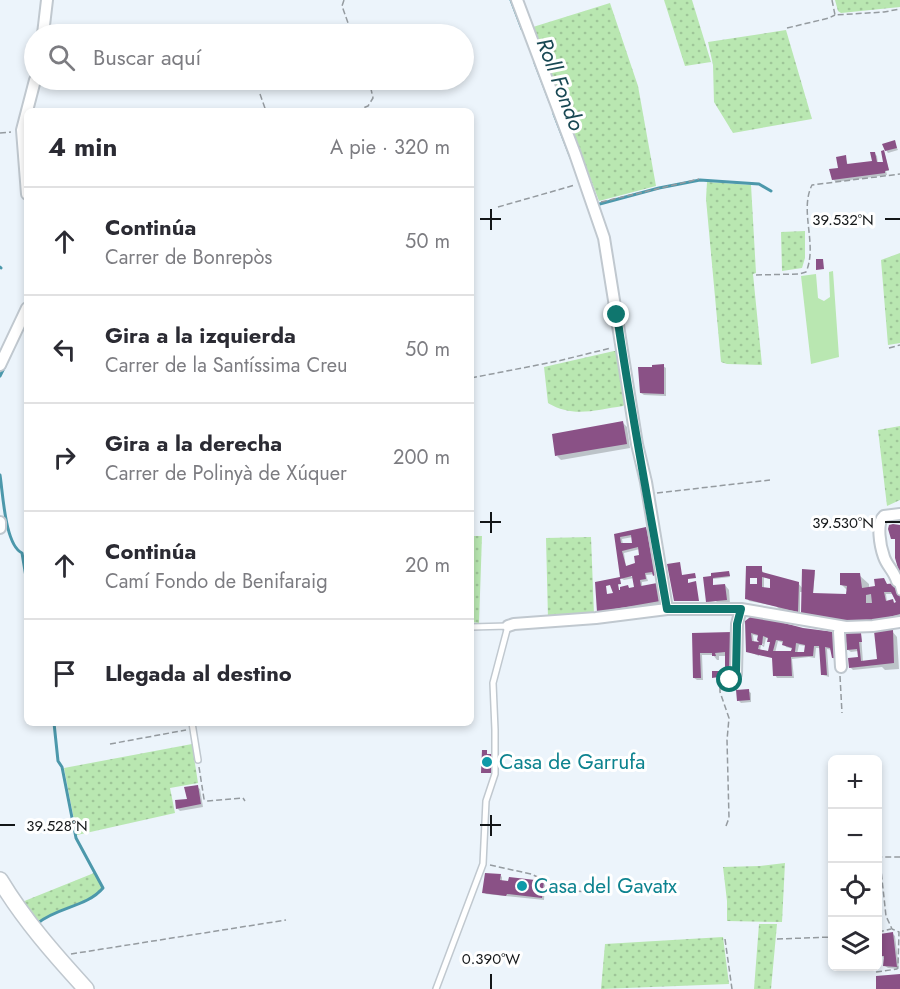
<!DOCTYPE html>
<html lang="es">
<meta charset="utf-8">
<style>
body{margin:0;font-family:Jost,sans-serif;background:#f7f7f7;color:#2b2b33}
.controls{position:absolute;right:18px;bottom:18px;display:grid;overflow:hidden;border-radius:9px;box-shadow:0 3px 9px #0003}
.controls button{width:54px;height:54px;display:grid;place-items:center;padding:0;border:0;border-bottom:2px solid #e1e1e2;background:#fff;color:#2b2b33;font:30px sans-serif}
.stop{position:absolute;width:18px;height:18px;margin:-14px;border:4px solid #0f766e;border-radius:50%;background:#fff}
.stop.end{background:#0f766e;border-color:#fff;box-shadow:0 2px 6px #0008}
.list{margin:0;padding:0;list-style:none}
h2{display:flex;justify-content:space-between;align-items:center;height:78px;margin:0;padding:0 24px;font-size:26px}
h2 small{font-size:20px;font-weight:400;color:#7c7c81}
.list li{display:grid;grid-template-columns:39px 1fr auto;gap:18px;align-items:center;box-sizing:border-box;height:108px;padding:0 24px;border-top:2px solid #e1e1e2}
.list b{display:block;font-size:22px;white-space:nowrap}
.list p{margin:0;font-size:20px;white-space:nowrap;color:#7c7c81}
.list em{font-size:20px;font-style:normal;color:#7c7c81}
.icon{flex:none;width:33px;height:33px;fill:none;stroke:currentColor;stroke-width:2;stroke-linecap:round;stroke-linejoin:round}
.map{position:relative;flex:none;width:900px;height:989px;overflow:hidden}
.search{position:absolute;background:#fff;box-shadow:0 3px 9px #0003;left:24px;top:24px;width:450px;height:66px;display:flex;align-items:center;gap:15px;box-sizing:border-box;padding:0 21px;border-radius:33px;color:#7c7c81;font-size:22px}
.panel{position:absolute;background:#fff;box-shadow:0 3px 9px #0003;left:24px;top:108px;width:450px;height:618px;border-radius:9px}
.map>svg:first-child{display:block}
.grass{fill:url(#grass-dots)}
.garden{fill:#b9e7b1}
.shadow{fill:#0003;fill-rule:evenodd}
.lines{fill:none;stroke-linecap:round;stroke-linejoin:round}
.stream{stroke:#4c98ab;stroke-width:3}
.building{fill:#8a5186;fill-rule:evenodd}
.lane-casing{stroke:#c0c8cf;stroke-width:8}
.street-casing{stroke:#c0c8cf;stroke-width:14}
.secondary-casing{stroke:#c0c8cf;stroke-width:18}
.path{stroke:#959ba0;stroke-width:1.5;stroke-dasharray:6 3;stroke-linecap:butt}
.lane{stroke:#fff;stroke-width:5}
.street{stroke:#fff;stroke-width:10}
.secondary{stroke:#fff;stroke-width:15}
.route{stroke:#0f766e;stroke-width:8}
.ticks{fill:none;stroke:#131618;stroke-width:2}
.culture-dot{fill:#0f9aa8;stroke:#fff;stroke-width:2}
.labels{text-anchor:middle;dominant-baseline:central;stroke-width:6;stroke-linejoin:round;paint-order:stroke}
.culture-label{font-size:21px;fill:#0d838f;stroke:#fff;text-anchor:start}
.water-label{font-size:22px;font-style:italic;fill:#184853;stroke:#fff}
.ticks-label{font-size:15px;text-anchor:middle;fill:#131618;stroke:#fff;stroke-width:6;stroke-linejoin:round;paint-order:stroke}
</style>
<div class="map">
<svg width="900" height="989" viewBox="0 0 900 989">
<defs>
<pattern id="grass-dots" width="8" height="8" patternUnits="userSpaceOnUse" patternTransform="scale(1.5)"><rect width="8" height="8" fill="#b9e7b1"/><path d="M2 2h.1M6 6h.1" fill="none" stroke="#9ec598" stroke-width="1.8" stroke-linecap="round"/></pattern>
</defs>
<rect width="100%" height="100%" fill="#ecf4fb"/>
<!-- grass -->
<path class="grass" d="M664,0H692L711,62L685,66Z
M835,0H900V7L841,13L838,11Z
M610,3L638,86L656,186L599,201L533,27Z
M786,30L812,119L733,133L714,102L713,65L708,42Z
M707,182L751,185L756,273L753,274L762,365L727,364L721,362L706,199Z
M805,231V258L802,268L782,271L781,232Z
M900,253V343L888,345L881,260Z
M614,351H617L626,403L623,406C595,410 573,418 548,403L544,367Z
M900,426V500L887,506L878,430Z
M471,536H482L479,623L471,622Z
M591,537L594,615L548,619L546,538Z
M192,744L198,783L170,788L175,813L77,835L64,768Z
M785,863L782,922L727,921V901L723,867L760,866Z
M94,873L103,888C85,906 56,907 37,923L22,902Z
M759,924H777L771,989H754Z
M723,937L729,984L601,989L605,944Z"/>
<!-- garden -->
<path class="garden" d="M833,271L839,357L811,364L801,276L816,274L818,298L824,301L830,297L829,272Z"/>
<!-- shadow -->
<path class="shadow" d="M894,142L898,150L888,153L886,150Z
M884,151L889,171H886L887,175L836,182L833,179L845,157L848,165L873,162L874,153L877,156L878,164L886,167Z
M663,366L666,368V396L644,395L641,393Z
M623,423L627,427L630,448L561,460L557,456Z
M646,529L648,531L656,574L646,575L648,581L642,582V587L656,584L659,587L662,604L601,614L598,611L597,584L620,579L621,584L618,585L619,592L628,587L630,589H636L634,578L624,580L621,578L615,535ZM633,537L634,544L623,545L622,539ZM640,549L642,556L637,566L626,568L624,553ZM630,570L637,576L631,577ZM611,583L615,594L606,596L605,584Z
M747,567L761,568L764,574L798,583L803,589L815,572L813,595L846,596L848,591L841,584L859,575L869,584V588L888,586L900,593V617L856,628L849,621V623L837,622L827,612L825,614L830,620L814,616L803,592H800V614L786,610V613L781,611L776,606L749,601L747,598ZM749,576H759L758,585H748ZM764,577L772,580L771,590L764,588ZM886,594H893L898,604H896L892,601L887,602Z
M729,573L730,577L713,579V586L725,585L729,590L730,604L719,605L716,601L708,602L705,578Z
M747,622L833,633L836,660L833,658L832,650L827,649L829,677L823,675L821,648H816L815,658L809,657L792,659L794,678H777L775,675L774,658L759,654V656L747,651ZM753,635L759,636L758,640L764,645L754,643ZM766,638L769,639L771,643L769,653L760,651L761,645L764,647ZM778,641L784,643L786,647L793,649L790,653H775ZM799,645L806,646L805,653L797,654Z
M892,631L897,637L899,669L885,670L882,667L853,670L850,667L859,659L858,651L851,652L848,650L861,635L863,662L878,660Z
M732,634L733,678L728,679L713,677L726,674L727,656H719V660H717L713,655H702L703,680H697L694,678L693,635Z
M748,691L751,693V702L741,703L739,701Z
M197,787L200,789L203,807L180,811L177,808L188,800Z
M500,875L502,877V881L543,883L545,885L544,900L486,894L484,892Z
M892,933L895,936L899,969L888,968L885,966V959L882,956L883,952L878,949L883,948L884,944H880L878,941L883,940Z"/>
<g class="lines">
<!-- stream -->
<path class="stream" d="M511,0L522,29
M535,63L550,102
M554,114L571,158
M596,205L659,188L700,180L759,184L771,191
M0,267L1,268
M0,376L5,366
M0,475C3,494 5,545 22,553L27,583
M39,926L38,923C57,907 87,907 103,888L76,838L62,767L58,761L54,723"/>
</g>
<!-- building -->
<path class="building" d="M895,140L897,148L885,151L882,144Z
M884,150L889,170L885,171V173L832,180L829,169L838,168L836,157L846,155L847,164L872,161L870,152H875L877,162H883L881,151Z
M816,259H823L824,269L816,270Z
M664,364V394L640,393L638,367H652V365Z
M623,421L627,444L555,456L552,434Z
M893,524L900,525V575L895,558V539H891L888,529L889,525Z
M646,527L655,575L653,576L652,572L645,573L646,579L640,580L641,586L657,583L660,601L597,612L595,582L620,577L614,534ZM631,535L632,543H621L620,537ZM638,547L639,555L634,556L635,563L626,566L622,551ZM632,576L634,587L629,588L628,585L620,587V590H619L618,584H621L620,579ZM610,585L613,593L607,594L606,586Z
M680,562L682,575L695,573L696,578L688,579V583L696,581L699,601H674L667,564Z
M746,566H762V572L799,582L798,612L745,599ZM762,577L770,579V588L762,587ZM750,578H757V584H750Z
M802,569L815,570L813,593L846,594L847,586L840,585V573H860L862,588L875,586L874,579L884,578L887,584L897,583L900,598V614L875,621H850L814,617L801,613ZM884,592H891L896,602L894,603L893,599L886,601ZM871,594L872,603H866V595Z
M729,571L730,576L713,578V585L725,584L727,600L706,602L703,577L711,576V573Z
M753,615L803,628L834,632L836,658H832L830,648L825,647L827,675H821L819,646H814L813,656L791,657L792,676H773L772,658L746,652L745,621ZM751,633L758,635L757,640L759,642L752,641ZM763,636L768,638L767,642H770L768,651L758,649L759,645H762ZM776,640L783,641L782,645L792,648L791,651H773ZM796,643L805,645L804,652H795Z
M893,629L894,663L849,668L848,658L858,657L857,649L847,650L845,633H861L862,642H859L861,661L877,659L874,631Z
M732,632L731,675L712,678V671H725V652L715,653L716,656H712V653H700L701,678H693L692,633Z
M749,689L750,700L737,701L736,690Z
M482,750H487V754H493L492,773H481Z
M198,785L201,804L176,809L175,800L187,799L184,787Z
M485,873L501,874L500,880L508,881L509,877L544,881L542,898L507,894L506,896L482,893Z
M893,932L897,967L883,966L884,956H881V951L878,950V947H882V942H878V939L881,938L880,934Z
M900,974V989H876V976Z"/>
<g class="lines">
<defs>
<path id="lane" d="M897,581L900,592
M192,723L198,760
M436,989L483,864L486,801L495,774V730L493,683L508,626L471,627"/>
<path id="street" d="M517,0L575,154L604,238L637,444L646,482L667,609
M43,34L47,0
M27,194L22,130L35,80
M0,365L27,308
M0,522V528
M897,581C894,571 887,566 884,557C880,546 876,523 884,516L900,514
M508,626L514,624L596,618L667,609H741L846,627L873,626L900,622
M839,632L841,667
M736,674L737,624L741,609"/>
<path id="secondary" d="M0,880C24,920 55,955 86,989"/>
</defs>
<!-- lane casing -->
<use href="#lane" class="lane-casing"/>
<!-- street casing -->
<use href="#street" class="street-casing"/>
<!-- secondary casing -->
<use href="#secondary" class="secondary-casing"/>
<!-- path -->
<path class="path" d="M344,0L342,6L352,34
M832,0L835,15L884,12L900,9
M787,28L829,18L835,15
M260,94L266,111
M356,111L368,106L373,98L369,80
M0,133L11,132
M601,202L699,179
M498,207L575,185
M756,275L799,274L806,272C818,245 799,211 812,185L900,174
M889,348L900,345
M471,378L558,361L611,348
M657,493L770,480
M840,676L842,713
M110,744L186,730
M199,767L204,799L208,801L243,798L245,801
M726,826L729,818L727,740L729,718L720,692V686L729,681
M490,865L531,874L566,890L586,892
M878,932L891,929
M725,939L732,989
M777,939L832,937
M71,954L286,920
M876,972L897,969L898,966L899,932L892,929L886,916L880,861L881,857H900"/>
<!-- lane -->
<use href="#lane" class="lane"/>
<!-- street -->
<use href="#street" class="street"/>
<!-- secondary -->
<use href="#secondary" class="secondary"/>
</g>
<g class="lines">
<!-- route -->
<path class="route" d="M617,315C631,413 650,511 667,609H741L737,624L736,674L730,680"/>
</g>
<!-- ticks -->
<path class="ticks" d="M491,209V230M480,219H501M885,219H900M491,512V533M480,522H501M885,522H900M491,815V836M0,825H15M480,825H501M491,974V989"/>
<!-- markers -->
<g class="culture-dot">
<circle cx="487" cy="762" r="6"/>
<circle cx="522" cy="886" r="6"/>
</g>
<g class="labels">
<!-- culture labels -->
<g class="culture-label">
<text x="499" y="762">Casa de Garrufa</text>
<text x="534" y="886">Casa del Gavatx</text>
</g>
<!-- water labels -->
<g class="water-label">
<text transform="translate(561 84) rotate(69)">Roll Fondo</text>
</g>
</g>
<g class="ticks-label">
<text x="843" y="225">39.532°N</text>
<text x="843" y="528">39.530°N</text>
<text x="57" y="831">39.528°N</text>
<text x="491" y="964">0.390°W</text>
</g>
</svg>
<div class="controls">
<button>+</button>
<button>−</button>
<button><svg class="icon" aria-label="locate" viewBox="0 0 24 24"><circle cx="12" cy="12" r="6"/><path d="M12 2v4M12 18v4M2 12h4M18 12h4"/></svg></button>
<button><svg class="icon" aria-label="layers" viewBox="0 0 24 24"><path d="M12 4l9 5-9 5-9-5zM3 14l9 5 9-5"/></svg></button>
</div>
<div class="stop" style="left:730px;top:680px"></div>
<div class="stop end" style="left:617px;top:315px"></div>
<div class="search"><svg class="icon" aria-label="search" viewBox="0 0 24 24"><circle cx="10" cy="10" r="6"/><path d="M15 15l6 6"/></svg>Buscar aquí</div>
<section class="panel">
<h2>4 min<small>A pie · 320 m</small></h2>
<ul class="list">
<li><svg class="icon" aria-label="ahead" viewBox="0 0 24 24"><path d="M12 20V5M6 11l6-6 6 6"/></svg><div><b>Continúa</b><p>Carrer de Bonrepòs</p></div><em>50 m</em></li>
<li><svg class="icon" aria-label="left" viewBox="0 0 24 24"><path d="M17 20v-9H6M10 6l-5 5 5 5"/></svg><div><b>Gira a la izquierda</b><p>Carrer de la Santíssima Creu</p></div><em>50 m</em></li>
<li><svg class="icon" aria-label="right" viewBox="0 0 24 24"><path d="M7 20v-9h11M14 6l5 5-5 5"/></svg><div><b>Gira a la derecha</b><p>Carrer de Polinyà de Xúquer</p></div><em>200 m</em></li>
<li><svg class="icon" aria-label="ahead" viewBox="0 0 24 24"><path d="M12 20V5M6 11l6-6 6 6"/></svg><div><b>Continúa</b><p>Camí Fondo de Benifaraig</p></div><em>20 m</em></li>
<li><svg class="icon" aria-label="arrive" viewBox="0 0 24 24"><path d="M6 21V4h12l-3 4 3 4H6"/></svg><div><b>Llegada al destino</b></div></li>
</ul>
</section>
</div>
